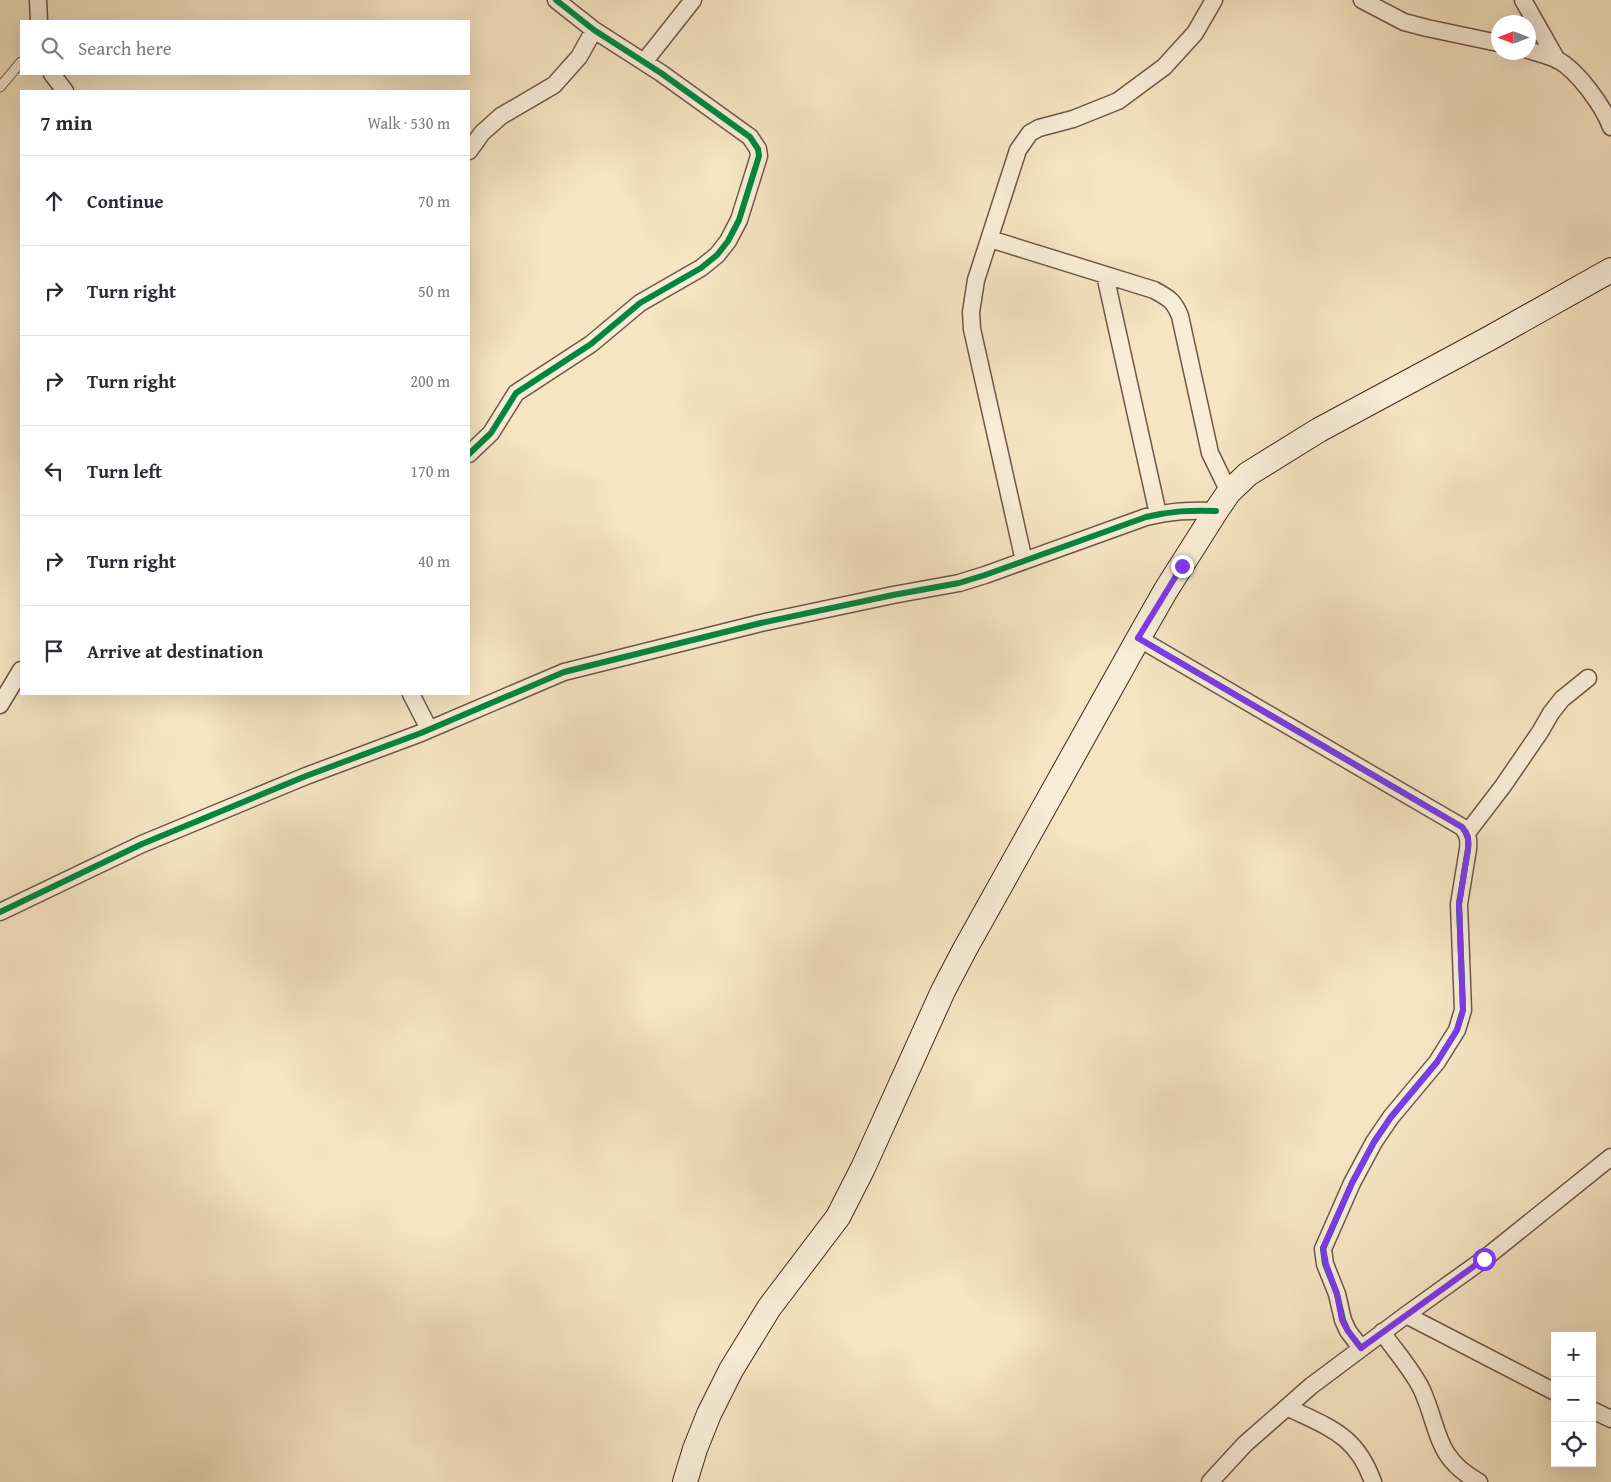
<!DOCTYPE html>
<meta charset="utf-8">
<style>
body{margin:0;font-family:"Gentium Book Plus",serif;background:#f2f2f3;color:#2b2b33}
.controls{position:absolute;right:15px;bottom:15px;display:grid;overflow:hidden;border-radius:0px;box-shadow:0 5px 20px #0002}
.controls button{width:45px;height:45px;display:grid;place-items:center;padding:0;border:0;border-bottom:1px solid #e1e1e2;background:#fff;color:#2b2b33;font:25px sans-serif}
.compass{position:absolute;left:1491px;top:15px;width:45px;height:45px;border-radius:50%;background:#fff;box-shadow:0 5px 20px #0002;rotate:270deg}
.stop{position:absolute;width:15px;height:15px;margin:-11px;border:4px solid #7c3aed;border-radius:50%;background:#fff}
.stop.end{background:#7c3aed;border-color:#fff;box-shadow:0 1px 5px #0008}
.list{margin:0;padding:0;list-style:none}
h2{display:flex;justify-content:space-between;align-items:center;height:65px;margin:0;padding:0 20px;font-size:21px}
h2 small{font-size:16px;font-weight:400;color:#7c7c81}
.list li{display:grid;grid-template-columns:32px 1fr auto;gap:15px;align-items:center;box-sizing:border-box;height:90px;padding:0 20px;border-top:1px solid #e1e1e2}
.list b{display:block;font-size:19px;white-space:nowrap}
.list em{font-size:16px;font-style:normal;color:#7c7c81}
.icon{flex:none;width:28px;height:28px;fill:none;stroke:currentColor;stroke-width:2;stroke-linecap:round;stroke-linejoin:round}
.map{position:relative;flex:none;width:1611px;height:1482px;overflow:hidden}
.search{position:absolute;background:#fff;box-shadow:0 5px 20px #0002;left:20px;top:20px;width:450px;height:55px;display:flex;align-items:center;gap:12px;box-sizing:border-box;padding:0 18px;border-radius:0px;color:#7c7c81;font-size:19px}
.panel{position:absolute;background:#fff;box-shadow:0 5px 20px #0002;left:20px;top:90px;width:450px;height:605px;border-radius:0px}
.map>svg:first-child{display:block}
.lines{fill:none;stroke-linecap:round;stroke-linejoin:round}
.service-casing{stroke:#705647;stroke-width:11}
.minor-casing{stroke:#705647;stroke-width:19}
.secondary-casing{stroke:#43271e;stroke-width:26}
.service{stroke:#f9edd7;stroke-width:9}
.minor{stroke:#f9edd7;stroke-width:16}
.secondary{stroke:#f9edd7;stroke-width:24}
.cycleway-casing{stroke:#f9edd7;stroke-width:9}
.cycleway{stroke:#00873e;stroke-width:6}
.route{stroke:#7c3aed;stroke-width:6}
</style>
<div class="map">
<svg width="1611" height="1482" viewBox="0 0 1611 1482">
<rect width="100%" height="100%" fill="#f6e4c2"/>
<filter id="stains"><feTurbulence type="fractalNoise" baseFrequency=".004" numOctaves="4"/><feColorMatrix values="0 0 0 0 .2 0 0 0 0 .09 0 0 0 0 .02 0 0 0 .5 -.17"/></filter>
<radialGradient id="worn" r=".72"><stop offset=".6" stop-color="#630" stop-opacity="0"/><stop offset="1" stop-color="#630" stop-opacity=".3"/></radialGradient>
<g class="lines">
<defs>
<path id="service" d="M0,87L21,62"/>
<path id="minor" d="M38,0L39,21
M1362,0L1404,22L1427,28L1498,43
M1523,0L1557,60
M1528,50C1538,53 1549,56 1558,60C1578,71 1603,106 1611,127
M644,62L693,0
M52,74L65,91
M469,151L482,133L501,116L554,85L579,57L594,30
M990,239L1154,290C1169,298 1174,301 1180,316L1210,453L1229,492
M1105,275L1158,514
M469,454L491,433L516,393L591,344L640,303L701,268L717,255L728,241L739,220L759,156L758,149L750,137L661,73L594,30L556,0
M1024,561L972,329L971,312L976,280L1018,150L1030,133L1039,128L1073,119L1118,101L1164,67L1195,33L1214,0
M1138,638L1462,827C1468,834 1469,839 1468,849L1459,904L1463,1010L1457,1030L1437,1062L1391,1117L1374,1142L1352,1183L1323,1249L1325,1264L1337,1294L1343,1320L1348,1331L1361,1348
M411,694L429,729
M0,705L21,670
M1467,833L1503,786L1540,732L1551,713L1562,699L1588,678
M0,912L142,844L306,776L421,733L564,672L761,623L893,595L959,583L985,575L1146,517C1171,511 1190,510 1216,511
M1406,1315L1555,1392
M1382,1332C1395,1351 1412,1369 1422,1390C1440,1430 1434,1457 1479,1482
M1287,1407C1329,1428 1356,1434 1373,1482
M1592,1410L1611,1419
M1210,1482L1245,1444L1311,1386L1406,1315L1484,1259L1611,1157"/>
<path id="secondary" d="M685,1482L695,1449L709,1414L731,1370L769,1308L838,1217L863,1168L943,991L965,949L1142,632L1166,590L1216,511L1229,492L1248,474L1319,430L1490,338L1611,270"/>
</defs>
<!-- service casing -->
<use href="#service" class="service-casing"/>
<!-- minor casing -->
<use href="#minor" class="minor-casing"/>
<!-- secondary casing -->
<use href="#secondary" class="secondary-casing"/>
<!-- service -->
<use href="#service" class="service"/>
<!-- minor -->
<use href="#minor" class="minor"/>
<!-- secondary -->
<use href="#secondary" class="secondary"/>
<defs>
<path id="cycleway" d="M469,454L491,433L516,393L591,344L640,303L701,268L717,255L728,241L739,220L759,156L758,149L750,137L661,73L594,30L556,0
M1138,638L1462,827C1468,834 1469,839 1468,849L1459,904L1463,1010L1457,1030L1437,1062L1391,1117L1374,1142L1352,1183L1323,1249L1325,1264L1337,1294L1343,1320L1348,1331L1361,1348
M0,912L142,844L306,776L421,733L564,672L761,623L893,595L959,583L985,575L1146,517C1171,511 1190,510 1216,511"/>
</defs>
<!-- cycleway casing -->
<use href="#cycleway" class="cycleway-casing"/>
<!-- cycleway -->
<use href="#cycleway" class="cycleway"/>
</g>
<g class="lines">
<!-- route -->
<path class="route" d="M1182,566L1138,638L1462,827C1468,834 1469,839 1468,849L1459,904L1463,1010L1457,1030L1437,1062L1391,1117L1374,1142L1352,1183L1323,1248L1326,1264L1337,1294L1342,1320L1348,1331L1361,1348L1484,1259"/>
</g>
<rect width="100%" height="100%" filter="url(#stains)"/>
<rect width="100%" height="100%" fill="url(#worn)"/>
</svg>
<div class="controls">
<button>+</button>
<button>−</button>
<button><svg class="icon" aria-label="locate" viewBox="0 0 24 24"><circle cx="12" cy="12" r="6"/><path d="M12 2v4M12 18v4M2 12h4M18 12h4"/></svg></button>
</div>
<svg class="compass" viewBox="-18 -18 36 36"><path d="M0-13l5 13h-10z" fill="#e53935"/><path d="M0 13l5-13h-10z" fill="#7c7c81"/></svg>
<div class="stop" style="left:1484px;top:1259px"></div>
<div class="stop end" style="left:1182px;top:566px"></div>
<div class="search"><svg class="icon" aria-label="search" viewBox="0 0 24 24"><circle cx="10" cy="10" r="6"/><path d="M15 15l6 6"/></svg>Search here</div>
<section class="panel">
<h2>7 min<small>Walk · 530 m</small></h2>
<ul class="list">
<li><svg class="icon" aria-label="ahead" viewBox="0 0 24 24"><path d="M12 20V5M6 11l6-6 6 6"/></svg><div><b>Continue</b></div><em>70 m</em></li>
<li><svg class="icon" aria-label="right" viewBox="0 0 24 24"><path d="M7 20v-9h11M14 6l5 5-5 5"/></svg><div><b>Turn right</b></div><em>50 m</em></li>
<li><svg class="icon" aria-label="right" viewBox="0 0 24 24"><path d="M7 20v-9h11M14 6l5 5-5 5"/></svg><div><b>Turn right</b></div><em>200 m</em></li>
<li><svg class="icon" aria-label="left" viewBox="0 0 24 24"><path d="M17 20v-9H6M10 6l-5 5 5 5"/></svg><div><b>Turn left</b></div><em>170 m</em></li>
<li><svg class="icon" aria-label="right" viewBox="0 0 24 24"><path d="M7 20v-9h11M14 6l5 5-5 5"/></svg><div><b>Turn right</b></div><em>40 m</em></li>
<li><svg class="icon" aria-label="arrive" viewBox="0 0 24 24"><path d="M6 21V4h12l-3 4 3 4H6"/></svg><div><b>Arrive at destination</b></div></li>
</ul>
</section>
</div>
